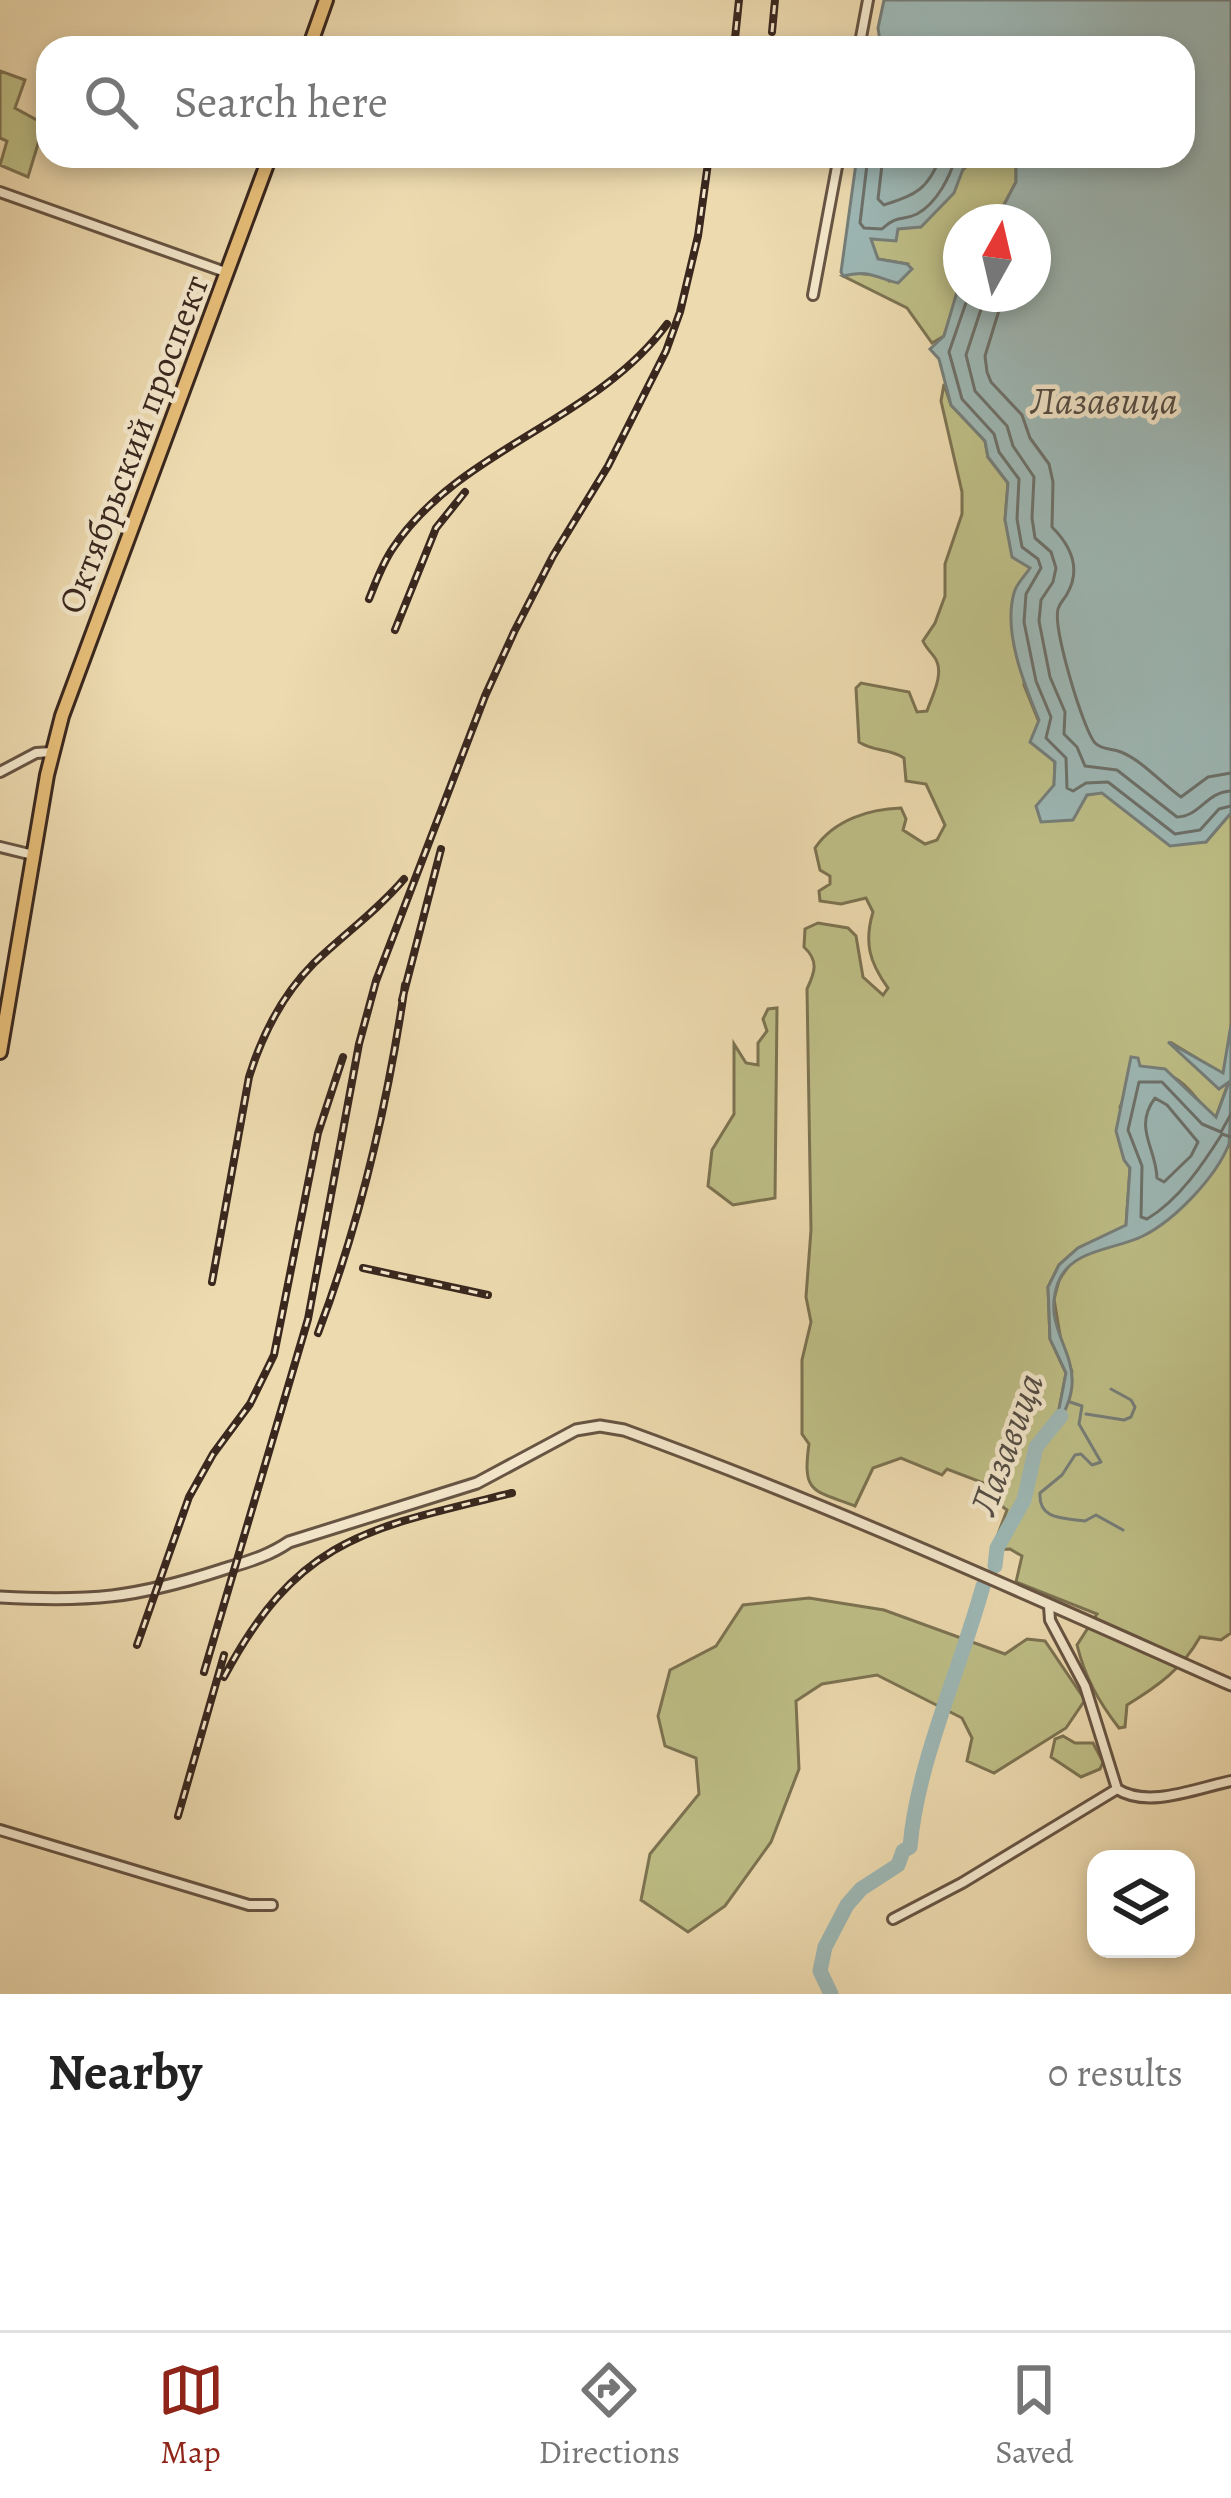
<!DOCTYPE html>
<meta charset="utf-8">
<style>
body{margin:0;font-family:Alegreya,serif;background:#f2f2f2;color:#222}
.controls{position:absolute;right:36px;bottom:36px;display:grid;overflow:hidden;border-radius:24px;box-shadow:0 6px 18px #0003}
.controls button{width:108px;height:108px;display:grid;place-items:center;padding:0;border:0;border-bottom:3px solid #e0e0e0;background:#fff;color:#222;font:60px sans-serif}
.compass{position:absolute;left:943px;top:204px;width:108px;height:108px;border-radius:50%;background:#fff;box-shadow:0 6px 18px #0003;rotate:8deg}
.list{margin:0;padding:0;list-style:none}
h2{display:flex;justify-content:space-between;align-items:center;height:156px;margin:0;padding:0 48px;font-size:51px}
h2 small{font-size:39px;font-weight:400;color:#767676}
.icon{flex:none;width:66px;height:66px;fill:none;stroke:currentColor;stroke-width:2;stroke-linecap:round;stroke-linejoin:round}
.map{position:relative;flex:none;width:1231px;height:1994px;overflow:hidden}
.search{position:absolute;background:#fff;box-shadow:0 6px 18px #0003;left:36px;right:36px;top:36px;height:132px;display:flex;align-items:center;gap:30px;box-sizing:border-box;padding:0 42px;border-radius:36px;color:#767676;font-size:45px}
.sheet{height:336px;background:#fff}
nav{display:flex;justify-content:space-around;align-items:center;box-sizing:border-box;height:168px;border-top:3px solid #e0e0e0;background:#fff;font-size:33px;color:#767676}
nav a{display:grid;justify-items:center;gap:6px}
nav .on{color:#8f2418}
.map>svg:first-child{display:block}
.green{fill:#bebe86;stroke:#7c7352;stroke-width:3}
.water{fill:#9db8b6;stroke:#757e7a;stroke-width:3}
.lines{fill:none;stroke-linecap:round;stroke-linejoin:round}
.shore{stroke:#6c706a;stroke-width:3}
.stream{stroke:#757e7a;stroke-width:3}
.river{stroke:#9db8b6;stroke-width:15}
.minor-casing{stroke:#675443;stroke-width:14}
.tertiary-casing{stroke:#675443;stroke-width:15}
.primary-casing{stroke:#3a281f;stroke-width:18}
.minor{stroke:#f3e7cb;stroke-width:8}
.tertiary{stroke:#f3e7cb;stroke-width:9}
.primary{stroke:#e6bd78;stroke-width:12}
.rail-casing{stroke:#3a281f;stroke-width:8}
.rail{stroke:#f3e7cb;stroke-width:3;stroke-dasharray:9;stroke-linecap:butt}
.labels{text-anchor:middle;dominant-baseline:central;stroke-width:9;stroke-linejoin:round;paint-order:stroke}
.street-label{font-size:36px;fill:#3a281f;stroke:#f3e7cb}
.water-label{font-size:39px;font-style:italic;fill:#534c45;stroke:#f3e7cb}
</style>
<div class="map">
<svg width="1231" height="1994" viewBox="0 0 1231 1994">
<rect width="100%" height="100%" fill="#eddaaf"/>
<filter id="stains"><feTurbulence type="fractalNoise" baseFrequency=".00167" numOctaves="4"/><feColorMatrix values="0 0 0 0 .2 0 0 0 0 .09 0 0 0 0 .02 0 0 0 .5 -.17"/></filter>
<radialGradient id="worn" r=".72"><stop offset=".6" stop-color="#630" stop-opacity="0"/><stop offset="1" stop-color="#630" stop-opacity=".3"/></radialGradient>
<!-- green -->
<path class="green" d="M0,71L25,80L15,108L44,124L28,177L0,165L7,141L0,138Z
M968,156H1016V182L995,222H961V284L944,336L932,343L907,308L843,276L855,273L884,276L889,281L907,264L878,259L870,242L872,238L898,228L966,167Z
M944,384L951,405L985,441L988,457L1008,483L1005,520L1031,568L1024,685L1055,762L1054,785L1087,795L1102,792L1206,842L1231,813V1025L1226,1071L1223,1074L1170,1042L1229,1081L1216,1117L1211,1116C1184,1083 1181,1075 1139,1066L1120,1107L1130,1168L1126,1226L1078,1248L1059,1265L1048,1287L1050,1339L1066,1373L1059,1410L1050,1425L1053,1430L1072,1372L1061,1341L1054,1299L1059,1280L1070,1264L1213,1172L1231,1141V1633L1221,1640L1200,1637C1182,1669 1158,1686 1127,1705L1125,1727L1119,1728C1098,1701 1085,1677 1077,1645L1097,1614L1016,1582L1022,1556L1010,1549L992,1550L1007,1510L991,1498L989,1485L947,1469L942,1475L901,1458L873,1468L855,1506C813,1490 802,1494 809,1444L802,1434V1360L811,1322L806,1297L811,1230L807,989C815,972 819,961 804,947L805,929L818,923L848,928L856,936L863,977L883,995L888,988C869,962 864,942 873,912L866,898L841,904L820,901L819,891L830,884V876L820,870L815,848C834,820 869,809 901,808L906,819L903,830L925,844L937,840L945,825L926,784L906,781L904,758C889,748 874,752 859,742L856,688L861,683L909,692L917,712L927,711C932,696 945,673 935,658C931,652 926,648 923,641L935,623L945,596V564L962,514V492L941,401Z
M777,1008L775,1198L733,1205L708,1186L712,1150L734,1114V1044L746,1063L758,1065V1043L767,1031L763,1019L768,1009Z
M809,1598L884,1610L1005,1654L1027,1639L1045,1641L1085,1700L1066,1728L994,1773L967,1761L972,1738L962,1718L877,1675L822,1684L796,1701L799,1769L771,1842L725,1906L688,1932L641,1900L650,1854L699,1794L696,1758L665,1746L658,1716L670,1670L716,1646L743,1605Z
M1063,1736L1075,1743H1093L1103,1762L1100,1769L1081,1777L1051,1757L1055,1739Z"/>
<!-- water -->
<path class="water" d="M884,0H1231V813L1206,842L1170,846L1102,793L1087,795L1073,820L1041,822L1036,806L1054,785L1055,762L1030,742L1039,720C1024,684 1003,632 1014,593C1016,584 1025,576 1030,568L1012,557L1005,520L1008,483L988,457L985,441L951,405L939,359L930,349L944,336L959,285L961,294H1033V222H995L1016,182V156H1183V48H881L878,28Z
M857,156H968L954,193L921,227L898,229L896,241L871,239L878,259L907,264L912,269L898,283C876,278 870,269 843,276L841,272Z
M1231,1025C1231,1051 1231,1122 1229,1144C1216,1177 1175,1220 1143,1236C1115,1250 1070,1249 1058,1283C1037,1340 1103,1362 1053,1430L1049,1425L1059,1409L1066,1373L1050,1339L1048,1287L1059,1265L1078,1248L1126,1225L1130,1168L1124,1160L1116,1131L1131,1057L1138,1058L1140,1066L1165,1069L1216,1117L1229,1082L1219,1089L1168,1042L1223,1073Z"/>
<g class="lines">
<!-- shore -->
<path class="shore" d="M868,156L860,223L864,228L882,229C898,214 903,221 917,214C937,203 950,177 956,156
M883,156L878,199L884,205C916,194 927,191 941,156
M969,294L949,352L962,399L994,434L999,452L1019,479L1017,519L1022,547L1038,559L1041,568L1026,594L1024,622L1036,681L1051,717L1046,738L1066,758L1067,788L1073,791L1086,783L1108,782L1175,834L1200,830L1219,809L1231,806
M986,294L966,355L975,391L1007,426L1013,446L1034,477L1032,518L1035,538L1051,552L1056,568L1053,582L1041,600L1039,621L1050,677L1065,712L1064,734L1077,747L1085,766L1117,770L1177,817C1201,816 1206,792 1231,791
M1004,294L985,356L987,372L991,382L1022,415L1030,438L1049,464L1053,482L1052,527C1070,545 1082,568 1067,594C1064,600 1060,602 1058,609C1053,629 1083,729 1095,743C1102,750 1111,748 1121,752C1143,761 1161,783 1181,797L1208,777L1231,773
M1155,1098L1167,1105L1198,1142L1191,1156L1164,1182L1157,1178C1156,1147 1133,1128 1155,1098Z
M1231,1114L1221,1132L1202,1124L1162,1082H1139L1128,1130L1142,1166L1141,1217L1147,1219C1179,1200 1203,1164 1222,1134L1231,1137"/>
<!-- stream -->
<path class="stream" d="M1070,1402L1082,1406L1079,1424L1101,1462L1092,1465L1081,1454L1075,1455L1062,1475L1040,1493C1038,1520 1064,1518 1085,1521L1096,1515L1123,1530
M1086,1414L1124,1420L1131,1417L1135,1407L1131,1400L1111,1389"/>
<!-- river -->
<path class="river" d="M995,1566L997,1548L1024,1500L1036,1447L1061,1416
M831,1994L820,1971L825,1947L847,1905L861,1889L898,1865L903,1851L910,1847C917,1763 960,1670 983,1586"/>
<defs>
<path id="minor" d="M859,48L868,0
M0,192L228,273
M813,295L839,156
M0,772L36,753L52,752
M0,847L33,855
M1049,1606L1050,1620L1085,1686L1117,1789
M0,1830L249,1905H272
M893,1919L962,1883L1117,1789C1148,1809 1197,1788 1231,1781"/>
<path id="tertiary" d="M0,1597C90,1602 135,1598 221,1570C246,1562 267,1557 289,1542L477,1483L576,1430L600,1426L624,1430C831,1505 1030,1596 1231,1685"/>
<path id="primary" d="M309,48L326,0
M0,1052L47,775L62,716L270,156"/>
</defs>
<!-- minor casing -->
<use href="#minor" class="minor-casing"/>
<!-- tertiary casing -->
<use href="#tertiary" class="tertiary-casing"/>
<!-- primary casing -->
<use href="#primary" class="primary-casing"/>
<!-- minor -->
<use href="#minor" class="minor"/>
<!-- tertiary -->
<use href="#tertiary" class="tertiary"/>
<!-- primary -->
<use href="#primary" class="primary"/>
<defs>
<path id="rail" d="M772,32L775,0
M734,48L739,0
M369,599C376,582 382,564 393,548C460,448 595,422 667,324
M395,630L436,528L465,492
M402,1000L441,849
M363,1268L488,1295
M212,1282L249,1077C262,1035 282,995 314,963C344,934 377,911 404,879
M318,1333C360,1222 388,1102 405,985
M137,1645L189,1497L213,1454L250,1404L274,1355L318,1133L343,1057
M204,1672L308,1319L359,1044L376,981L485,696L514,632L553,556L608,466L666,351L680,312L698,236L709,156
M224,1677C298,1537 369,1528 512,1493
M178,1816L224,1655"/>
</defs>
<!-- rail casing -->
<use href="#rail" class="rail-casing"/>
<!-- rail -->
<use href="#rail" class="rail"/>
</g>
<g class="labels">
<!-- street labels -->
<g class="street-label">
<text transform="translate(133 444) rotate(-69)">Октябрьский проспект</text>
</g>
<!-- water labels -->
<g class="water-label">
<text x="1104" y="400">Лазавица</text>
<text transform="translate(1006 1444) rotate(-70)">Лазавица</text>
</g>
</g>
<rect width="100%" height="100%" filter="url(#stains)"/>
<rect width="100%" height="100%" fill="url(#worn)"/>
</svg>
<div class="controls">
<button><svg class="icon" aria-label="layers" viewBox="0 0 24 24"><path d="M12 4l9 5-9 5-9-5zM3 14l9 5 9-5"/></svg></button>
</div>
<svg class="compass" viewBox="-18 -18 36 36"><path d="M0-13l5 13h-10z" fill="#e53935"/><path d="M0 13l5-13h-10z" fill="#767676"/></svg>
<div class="search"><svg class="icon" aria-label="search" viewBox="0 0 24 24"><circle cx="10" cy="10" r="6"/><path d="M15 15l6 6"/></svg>Search here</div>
</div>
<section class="sheet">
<h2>Nearby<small>0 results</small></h2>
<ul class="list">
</ul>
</section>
<nav>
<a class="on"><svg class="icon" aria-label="map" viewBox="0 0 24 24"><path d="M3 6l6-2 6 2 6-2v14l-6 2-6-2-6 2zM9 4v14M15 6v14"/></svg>Map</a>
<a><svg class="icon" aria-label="directions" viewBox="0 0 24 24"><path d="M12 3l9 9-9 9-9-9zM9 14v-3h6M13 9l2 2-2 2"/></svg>Directions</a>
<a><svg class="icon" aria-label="saved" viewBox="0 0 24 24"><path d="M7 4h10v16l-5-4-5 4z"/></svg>Saved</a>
</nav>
